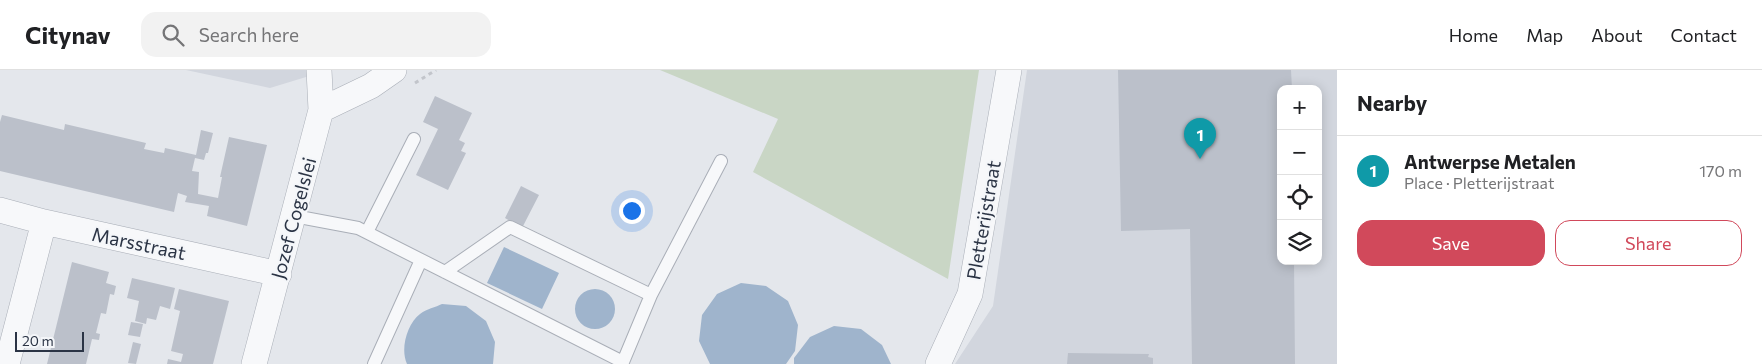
<!DOCTYPE html>
<meta charset="utf-8">
<style>
body{margin:0;font-family:Commissioner,sans-serif;background:#f2f2f2;color:#202124}
.controls{position:absolute;right:15px;top:15px;display:grid;overflow:hidden;border-radius:10px;box-shadow:0 2px 12px #0003}
.controls button{width:45px;height:45px;display:grid;place-items:center;padding:0;border:0;border-bottom:1px solid #e0e0e0;background:#fff;color:#202124;font:25px sans-serif}
.scale{position:absolute;left:15px;bottom:12px;width:69px;box-sizing:border-box;padding-left:5px;border:2px solid #2b3445;border-top:0;font-size:14px;line-height:18px;white-space:nowrap;color:#2b3445;-webkit-text-stroke:4px #f4f6f9;paint-order:stroke}
.you{position:absolute;left:631px;top:140px;width:18px;height:18px;margin:-12px;border:4px solid #fff;border-radius:50%;background:#1a73e8;box-shadow:0 0 0 8px #1a73e833}
.badge{display:grid;place-items:center;width:32px;height:32px;border-radius:50%;background:#d1495b;color:#fff;font-size:16px;font-weight:700}
.pin{position:absolute;translate:-50% -41px;filter:drop-shadow(0 1px 2px #0008)}
.pin::after{content:'';position:absolute;top:26px;width:18px;height:15px;background:inherit;clip-path:polygon(0 0,100% 0,50% 100%)}
.list{margin:0;padding:0;list-style:none}
h2{display:flex;justify-content:space-between;align-items:center;height:65px;margin:0;padding:0 20px;font-size:21px}
h2 small{font-size:16px;font-weight:400;color:#757577}
.list li{display:grid;grid-template-columns:32px 1fr auto;gap:15px;align-items:center;box-sizing:border-box;height:70px;padding:0 20px;border-top:1px solid #e0e0e0}
.list b{display:block;font-size:19px;white-space:nowrap}
.list p{margin:0;font-size:16px;white-space:nowrap;color:#757577}
.list em{font-size:16px;font-style:normal;color:#757577}
.actions{display:flex;gap:10px;padding:15px 20px}
.actions a{flex:1;padding:11px 0;border:1px solid #d1495b;border-radius:15px;text-align:center;font-size:18px;color:#d1495b}
.actions .main{background:#d1495b;color:#fff}
.icon{flex:none;width:28px;height:28px;fill:none;stroke:currentColor;stroke-width:2;stroke-linecap:round;stroke-linejoin:round}
.map{position:relative;flex:none;width:1337px;height:294px;overflow:hidden}
header{display:flex;align-items:center;gap:30px;box-sizing:border-box;height:70px;padding:0 25px;background:#fff;border-bottom:1px solid #e0e0e0}
header strong{font-size:24px}
nav{display:flex;gap:28px;margin-inline-start:auto;font-size:18px}
.search{width:350px;height:45px;background:#f2f2f2;display:flex;align-items:center;gap:12px;box-sizing:border-box;padding:0 18px;border-radius:15px;color:#757577;font-size:19px}
main{display:flex}
aside{flex:1;background:#fff}
.map>svg:first-child{display:block}
.built{fill:#d2d6de;fill-rule:evenodd}
.green{fill:#c9d6c5}
.water{fill:#9fb4cc}
.building{fill:#bbc0ca}
.lines{fill:none;stroke-linecap:round;stroke-linejoin:round}
.service-casing{stroke:#a9aeb7;stroke-width:14}
.minor-casing{stroke:#a9aeb7;stroke-width:26}
.path{stroke:#c2c5cb;stroke-width:3;stroke-dasharray:4 4;stroke-linecap:butt}
.service{stroke:#f7f8fa;stroke-width:12}
.minor{stroke:#f7f8fa;stroke-width:25}
.labels{text-anchor:middle;dominant-baseline:central;stroke-width:4;stroke-linejoin:round;paint-order:stroke}
.street-label{font-size:19px;fill:#2b3445;stroke:#f4f6f9}
</style>
<header>
<strong>Citynav</strong>
<div class="search"><svg class="icon" aria-label="search" viewBox="0 0 24 24"><circle cx="10" cy="10" r="6"/><path d="M15 15l6 6"/></svg>Search here</div>
<nav><a>Home</a><a>Map</a><a>About</a><a>Contact</a></nav>
</header>
<main>
<div class="map">
<svg width="1337" height="294" viewBox="0 0 1337 294">
<rect width="100%" height="100%" fill="#e4e7ec"/>
<!-- built -->
<path class="built" d="M186,0H329L270,18Z
M1027,0H1337V294H955L993,236ZM1281,19H1318V191H1281Z"/>
<!-- green -->
<path class="green" d="M660,0H979L948,209L753,102L778,49Z"/>
<!-- water -->
<path class="water" d="M504,177L559,203L542,239L487,213Z
M741,213L766,216L788,231L798,255L795,281L786,294H710L699,271L702,245L717,224Z
M575 239a20 20 0 1 1 40 0a20 20 0 1 1-40 0Z
M442,234L466,236L486,251L495,272L493,294H407C400,279 407,254 420,244C426,239 436,237 442,234Z
M834,256L861,259L882,275L891,294H794V288L810,267Z"/>
<!-- building -->
<path class="building" d="M1118,0H1291L1292,19H1281V191H1294L1295,294H1192L1190,159L1121,161Z
M435,26L472,43L459,70L465,73L461,81L466,83L448,120L416,105L438,59L423,52Z
M2,45L64,60L65,54L146,73L144,79L164,83L165,78L196,85L201,60L213,63L208,83H206L204,90L195,88L192,101L199,102L198,124L218,128L222,107H220L229,67L267,75L247,156L207,146L209,136L185,132L187,126L178,123L174,142L0,101V52Z
M521,116L539,125L522,158L505,148Z
M72,192L109,202L106,213L116,216L114,225L110,224L106,244L101,243L96,263L100,264L99,270L92,269L86,294H47Z
M132,208L175,218L170,239L160,236L156,250L147,248L146,254L135,251L139,231L127,228Z
M179,219L229,231L213,294H167L168,289L181,292L183,284L171,281L180,241L174,239Z
M131,252L143,254L140,267L128,265Z
M133,272L141,274L136,294L128,293Z
M1068,283L1149,284L1148,287L1153,288V294H1067Z"/>
<g class="lines">
<defs>
<path id="service" d="M294,146L358,158L623,292L651,225L510,157L445,202
M367,162L414,69
M651,225L721,91
M374,294L421,190"/>
<path id="minor" d="M321,40L371,16L394,0
M0,140L44,152L279,204
M7,294L44,152
M254,294L321,40L319,0
M938,294L970,224L1009,0"/>
</defs>
<!-- service casing -->
<use href="#service" class="service-casing"/>
<!-- minor casing -->
<use href="#minor" class="minor-casing"/>
<!-- path -->
<path class="path" d="M415,13L436,0"/>
<!-- service -->
<use href="#service" class="service"/>
<!-- minor -->
<use href="#minor" class="minor"/>
</g>
<g class="labels">
<!-- street labels -->
<g class="street-label">
<text transform="translate(293 148) rotate(-75)">Jozef Cogelslei</text>
<text transform="translate(983 150) rotate(-80)">Pletterijstraat</text>
<text transform="translate(139 173) rotate(12)">Marsstraat</text>
</g>
</g>
</svg>
<div class="controls">
<button>+</button>
<button>−</button>
<button><svg class="icon" aria-label="locate" viewBox="0 0 24 24"><circle cx="12" cy="12" r="6"/><path d="M12 2v4M12 18v4M2 12h4M18 12h4"/></svg></button>
<button><svg class="icon" aria-label="layers" viewBox="0 0 24 24"><path d="M12 4l9 5-9 5-9-5zM3 14l9 5 9-5"/></svg></button>
</div>
<div class="scale">20 m</div>
<div class="you"></div>
<div class="pin badge" style="left:1200px;top:89px;background:#0f9aa8">1</div>
</div>
<aside>
<h2>Nearby<small></small></h2>
<ul class="list">
<li><span class="badge" style="background:#0f9aa8">1</span><div><b>Antwerpse Metalen</b><p>Place · Pletterijstraat</p></div><em>170 m</em></li>
</ul>
<div class="actions"><a class="main">Save</a><a>Share</a></div>
</aside>
</main>
